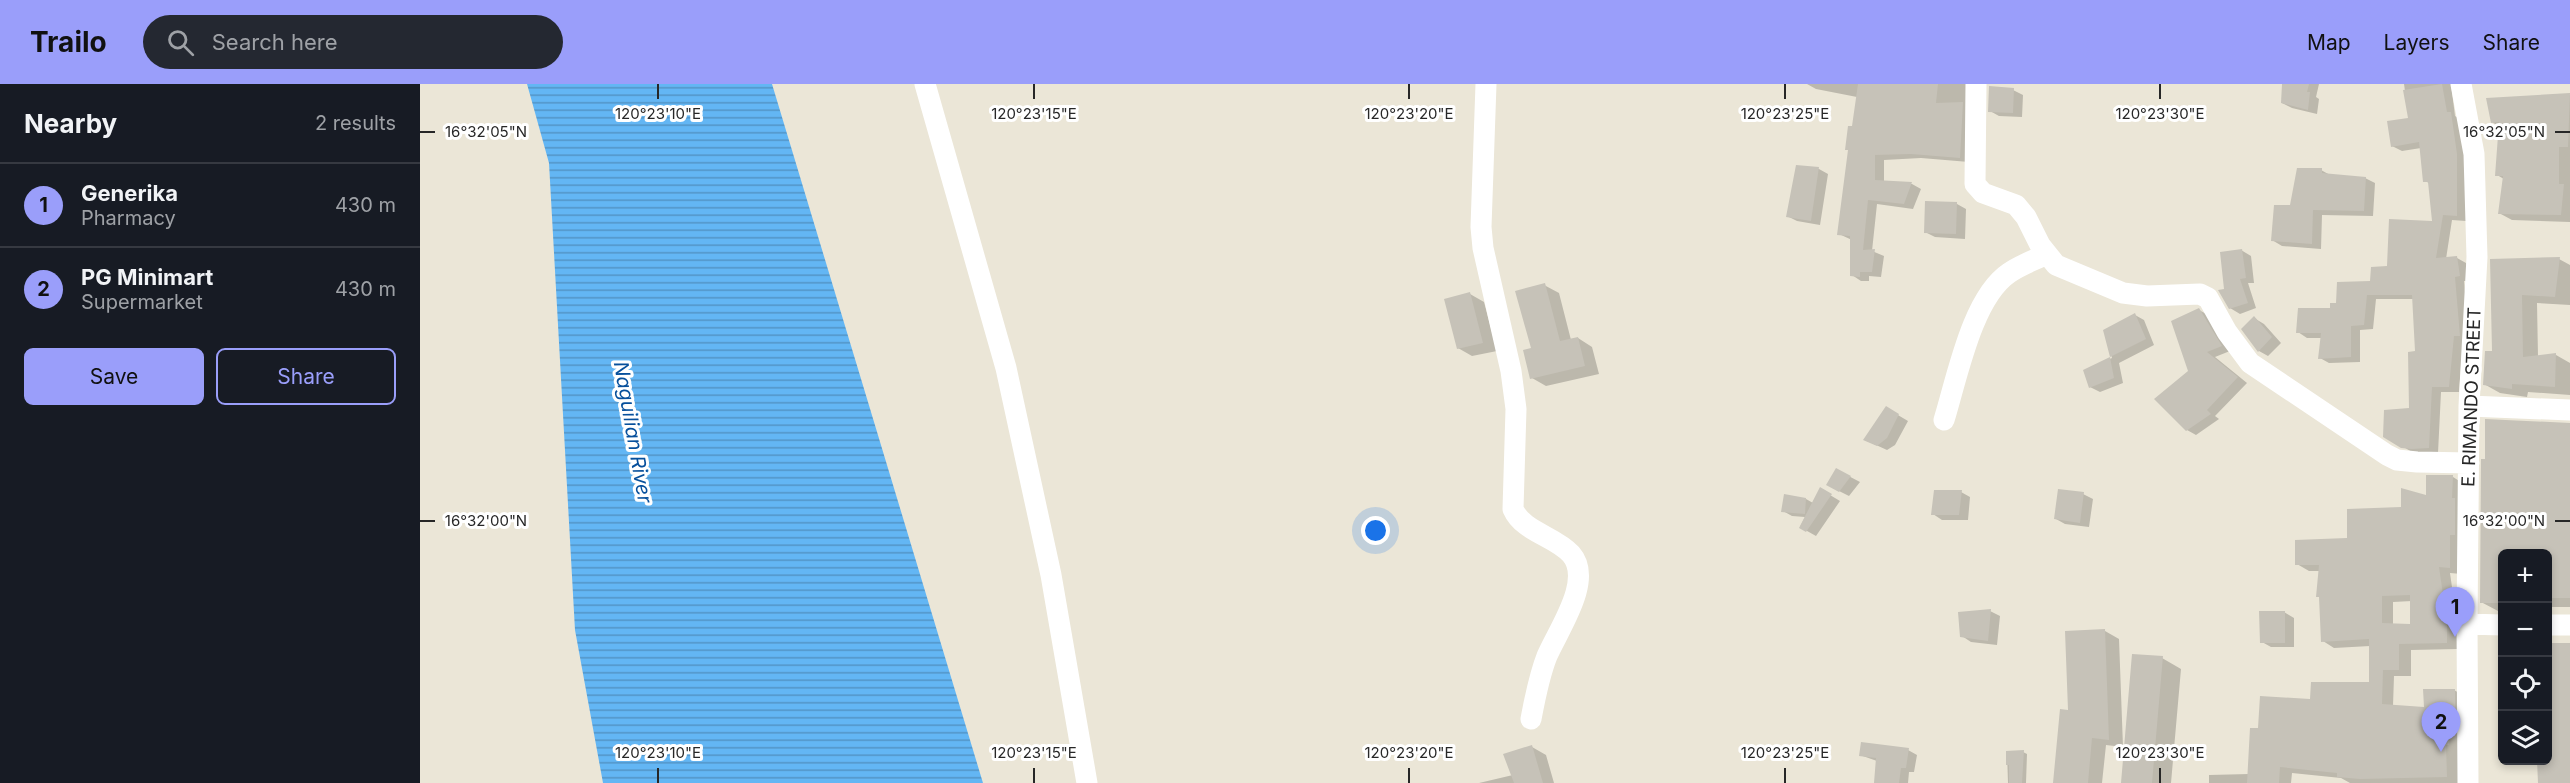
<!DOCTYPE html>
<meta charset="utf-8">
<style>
body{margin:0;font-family:Inter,sans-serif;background:#242831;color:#f1f3f6}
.controls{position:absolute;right:18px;bottom:18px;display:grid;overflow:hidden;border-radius:9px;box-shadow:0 3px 9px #0003}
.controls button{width:54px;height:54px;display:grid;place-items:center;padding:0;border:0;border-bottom:2px solid #363941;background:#171b24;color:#f1f3f6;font:30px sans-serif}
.you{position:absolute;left:956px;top:447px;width:21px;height:21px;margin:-15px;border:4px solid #fff;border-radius:50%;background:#1a73e8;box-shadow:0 0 0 9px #1a73e833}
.badge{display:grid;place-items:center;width:39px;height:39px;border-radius:50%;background:#9a9efa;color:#111;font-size:20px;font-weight:700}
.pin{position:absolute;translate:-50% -50px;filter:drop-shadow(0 2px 3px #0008)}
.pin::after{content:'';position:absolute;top:32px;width:21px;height:18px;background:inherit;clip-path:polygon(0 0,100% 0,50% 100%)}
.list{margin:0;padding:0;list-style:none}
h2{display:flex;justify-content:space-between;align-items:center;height:78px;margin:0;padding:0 24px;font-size:26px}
h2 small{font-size:20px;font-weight:400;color:#9ea1a6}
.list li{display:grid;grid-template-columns:39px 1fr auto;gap:18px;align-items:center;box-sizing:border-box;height:84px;padding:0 24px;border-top:2px solid #363941}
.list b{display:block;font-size:22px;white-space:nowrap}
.list p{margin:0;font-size:20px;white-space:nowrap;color:#9ea1a6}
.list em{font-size:20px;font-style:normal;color:#9ea1a6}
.actions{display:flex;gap:12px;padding:18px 24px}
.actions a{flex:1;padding:14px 0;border:2px solid #9a9efa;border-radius:9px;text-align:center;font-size:21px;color:#9a9efa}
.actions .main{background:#9a9efa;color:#111}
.icon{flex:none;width:33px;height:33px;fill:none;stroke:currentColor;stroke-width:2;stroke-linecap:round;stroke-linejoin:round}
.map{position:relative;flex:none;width:2150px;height:699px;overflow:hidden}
header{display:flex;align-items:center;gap:36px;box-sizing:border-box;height:84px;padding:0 30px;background:#9a9efa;color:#111}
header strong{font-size:28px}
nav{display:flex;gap:33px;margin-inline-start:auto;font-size:21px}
.search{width:420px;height:54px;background:#242831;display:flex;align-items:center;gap:15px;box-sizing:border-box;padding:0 21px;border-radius:33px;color:#9ea1a6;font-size:22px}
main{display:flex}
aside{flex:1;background:#171b24}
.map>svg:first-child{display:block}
.water{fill:url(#water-rules)}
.shadow{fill:#0003;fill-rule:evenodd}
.building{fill:#c6c2b8;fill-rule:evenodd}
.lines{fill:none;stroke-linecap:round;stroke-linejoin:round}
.minor{stroke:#fff;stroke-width:21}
.ticks{fill:none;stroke:#272727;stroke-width:2}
.labels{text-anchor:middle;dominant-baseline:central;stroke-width:6;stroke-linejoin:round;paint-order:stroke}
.street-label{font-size:18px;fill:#272727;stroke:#fff}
.water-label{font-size:20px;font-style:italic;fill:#07509c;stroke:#fff}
.ticks-label{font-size:15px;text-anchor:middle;fill:#272727;stroke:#fff;stroke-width:6;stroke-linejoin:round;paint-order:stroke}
</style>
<header>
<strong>Trailo</strong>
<div class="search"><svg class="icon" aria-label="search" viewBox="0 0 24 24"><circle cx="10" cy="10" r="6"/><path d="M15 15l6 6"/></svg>Search here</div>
<nav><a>Map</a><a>Layers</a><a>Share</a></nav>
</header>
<main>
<aside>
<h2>Nearby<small>2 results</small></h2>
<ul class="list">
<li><span class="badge">1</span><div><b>Generika</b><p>Pharmacy</p></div><em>430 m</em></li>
<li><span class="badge">2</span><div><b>PG Minimart</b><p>Supermarket</p></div><em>430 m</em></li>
</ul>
<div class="actions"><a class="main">Save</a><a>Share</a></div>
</aside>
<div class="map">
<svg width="2150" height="699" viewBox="0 0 2150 699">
<defs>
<pattern id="water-rules" width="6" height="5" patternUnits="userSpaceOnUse" patternTransform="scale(1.5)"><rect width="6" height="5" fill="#63b6f4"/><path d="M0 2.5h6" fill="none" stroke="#5294c6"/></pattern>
</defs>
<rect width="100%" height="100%" fill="#ebe6d7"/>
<!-- water -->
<path class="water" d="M107,0H352L563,699H183L155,546L129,79Z"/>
<!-- shadow -->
<path class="shadow" d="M1387,0H1554L1549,78L1501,74L1464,76V98L1492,100L1501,105L1493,125L1457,120L1452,167L1464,172L1461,193L1449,192V197H1441L1432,191V156L1419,150L1437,13L1396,5Z
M1863,0H1899L1896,13L1899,15L1897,30L1872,24L1862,19Z
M1984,0H2031L2035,32L2040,35L2046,76V137L2032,136L2026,175L2037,174L2046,179L2049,197H2044L2049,256L2043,257L2039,308H2021L2018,369L1992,368L1965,352L1991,326L1996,269L1994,215H1956L1953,245L1940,246V278L1909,279L1900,274L1902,254H1887L1878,248L1951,198L2014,139L2009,99L2005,97L2001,64L1982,67L1972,62L1989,35Z
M1593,6L1603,11L1602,33L1579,32L1570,27Z
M2150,11V138L2092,136L2079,129L2084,95L2077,91L2080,43L2072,38L2068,16Z
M1377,82L1399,85L1408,90L1400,141L1377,137L1367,132Z
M1901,86L1910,91L1945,94L1955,99L1953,132L1902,131L1901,165L1862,162L1852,156L1871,122Z
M1506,119L1537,120L1546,125L1545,155L1515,153L1505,148Z
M1821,166L1831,172L1834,199H1828L1836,224L1820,230L1810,224L1806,206Z
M2139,175L2150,181V221L2117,219L2118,273L2136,271L2150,279V311L2108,308L2107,313L2080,309L2064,300L2074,268L2071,176Z
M1124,201L1139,209L1151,256L1158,254L1172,263L1179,290L1126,302L1112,294L1113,266Z
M1050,210L1064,218L1077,267L1052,272L1038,264Z
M1779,226L1788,231L1810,267L1795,273L1827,299L1795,332L1799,335L1776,351L1767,346L1770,287Z
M1715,231L1724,236L1734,261L1699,279L1703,299L1680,308L1670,303L1665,286L1692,274L1684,247Z
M1834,234L1844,240L1861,259L1848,272L1839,267L1823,245Z
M1466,324L1488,337L1475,361L1467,366L1445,356Z
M2150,340V523H2128V470H2082V527H2078L2061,518L2063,377Z
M1417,386L1440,398L1429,412L1417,406Z
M2033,393L2044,400L2042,490L2030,489L2038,546V565L1991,566V592H1974L1973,622L2006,625L2034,606L2046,613L2038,699H1930L1921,694L1872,689L1871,699H1789V691L1829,690L1840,646L1891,617L1950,600V562L1914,564L1903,557L1900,487H1889L1877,480L1929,456L2007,412ZM1992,517V542L1973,541V518Z
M1400,405L1420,417L1396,452L1380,443L1385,433L1372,432L1363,427L1386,415L1393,419Z
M1541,408L1550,413L1548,436H1522L1513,430Z
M1663,410L1673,415L1669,443L1645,440L1636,435Z
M1570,527L1580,532L1577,561L1551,558L1542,552Z
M1864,528L1874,534V563H1851L1842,558Z
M1685,547L1699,555L1703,663L1686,661L1682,699H1634Z
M1742,574L1761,585L1751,699H1703Z
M1112,663L1126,671L1134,699H1059L1093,691Z
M1488,666L1497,671L1494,688H1489L1488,699H1455L1457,677L1440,671Z
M1587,668H1603L1607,670L1606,699H1588Z"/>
<!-- building -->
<path class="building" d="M1438,0H1518L1516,19L1543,18L1540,74L1491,70L1455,71V96L1492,98L1484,120L1448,116L1443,166L1455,165L1452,188H1440V193L1430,192V152L1417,151L1428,66H1425L1428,42H1432Z
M1862,0H1889L1887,8H1890L1888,26L1861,19Z
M2022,0L2027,28H2031L2037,70V132L2023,131L2016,174L2037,172L2040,192L2035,193L2040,252H2034L2029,303H2012L2009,364L1992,365L1981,364L1963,353L1964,326L1989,324L1988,268L1995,267L1992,211H1947L1944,241L1931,242V273L1898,275L1901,249H1876L1878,224H1910V219H1916L1917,198L1950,197L1951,183L1967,182L1969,135L2012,137L2008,98H2003L1999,58L1971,63L1967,37L1988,34L1983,6Z
M1569,2L1594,4L1593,29L1568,28Z
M2150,9L2148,63H2139V100H2144L2141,131L2078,130L2083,92H2075L2079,38L2071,39L2066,14Z
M1376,81L1399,83L1391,137L1366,133Z
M1877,84H1902V89L1946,93L1944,127L1893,126L1892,160L1851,157L1854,121H1870Z
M1505,117L1537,118L1536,150L1504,149Z
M1822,165L1826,194L1820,195L1828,219L1809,225L1798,206L1804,205L1800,168Z
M2140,173L2135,213L2102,211L2103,273L2136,269L2135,303L2092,300V305L2063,301L2065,267H2072L2070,175Z
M1125,199L1140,257L1158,253L1165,282L1110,295L1103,266L1111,264L1095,207Z
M1050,208L1063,259L1037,265L1024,215Z
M1779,224L1802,262L1787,268L1818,293L1787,326L1791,330L1766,347L1734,315L1768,287L1751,237Z
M1715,229L1726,255L1690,273L1683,246Z
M1834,232L1852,253L1838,268L1821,245Z
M1690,273L1694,294L1669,304L1663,286Z
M1466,322L1479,330L1467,354L1457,362L1443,356Z
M2065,335L2150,339V514H2127V468H2102V470H2082V519H2060L2061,375H2065Z
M1416,384L1431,392L1419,408L1406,401Z
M2006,391H2033L2032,414H2035V451H2030V484L2019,483L2027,538V559L1979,560V586H1963L1962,620L2004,623L2003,605H2035V642L2030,641L2029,661H2026L2027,693L1940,695L1917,693V689L1860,683L1859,699H1827L1830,644H1838L1840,612L1890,615L1891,598H1949V555L1901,558L1899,513H1896L1899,481H1875V456L1927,454V425L1981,423V404L2006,411ZM1990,511V540L1962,539V512Z
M1400,403L1412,410L1386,448L1379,444Z
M1638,405L1664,408L1660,439L1634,435Z
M1514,406H1542L1539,431H1511Z
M1364,410L1386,414L1385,430L1361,428Z
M1571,525L1568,557L1540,553L1538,528Z
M1839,527H1865V559H1840Z
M1685,545L1689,656L1672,654L1668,699H1633L1640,625L1648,626L1645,547Z
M2127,559H2150V699H2118L2117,676H2127Z
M1712,570L1743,572L1732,699H1701Z
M1441,658L1489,664L1486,684H1481L1479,699H1454L1456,674L1439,672Z
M1112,661L1123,699H1094L1083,670Z
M1604,666L1602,699H1589V681H1586V667Z"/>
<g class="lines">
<!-- minor -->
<path class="minor" d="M505,0L586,284L631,491L667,699
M1066,0L1061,143L1063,164L1091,287L1096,325L1093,425C1103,448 1135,452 1151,470C1174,496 1138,546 1127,572C1119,592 1115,614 1111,635
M1556,0L1555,100L1563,109L1596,121L1606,133L1620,161L1636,181L1703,209L1727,212L1780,210L1788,214L1807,248L1830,279L1967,371L1977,376L1997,378L2049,379
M2041,0L2054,70L2057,173L2049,322L2047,540L2048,699
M2049,322L2150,326
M1524,336C1537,294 1552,214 1589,189C1600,181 1615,176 1627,170
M2047,540L2082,541
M2128,541H2150"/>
</g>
<!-- ticks -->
<path class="ticks" d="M238,0V15M614,0V15M989,0V15M1365,0V15M1740,0V15M0,48H15M2135,48H2150M0,437H15M2135,437H2150M238,684V699M614,684V699M989,684V699M1365,684V699M1740,684V699"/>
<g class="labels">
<!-- street labels -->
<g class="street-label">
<text transform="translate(2051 313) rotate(-88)">E. RIMANDO STREET</text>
</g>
<!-- water labels -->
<g class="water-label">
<text transform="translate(213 348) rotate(80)">Naguilian River</text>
</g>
</g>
<g class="ticks-label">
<text x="238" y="35">120°23'10"E</text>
<text x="614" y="35">120°23'15"E</text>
<text x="989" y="35">120°23'20"E</text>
<text x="1365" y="35">120°23'25"E</text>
<text x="1740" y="35">120°23'30"E</text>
<text x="66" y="53">16°32'05"N</text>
<text x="2084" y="53">16°32'05"N</text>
<text x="66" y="442">16°32'00"N</text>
<text x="2084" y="442">16°32'00"N</text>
<text x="238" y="674">120°23'10"E</text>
<text x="614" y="674">120°23'15"E</text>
<text x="989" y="674">120°23'20"E</text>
<text x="1365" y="674">120°23'25"E</text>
<text x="1740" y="674">120°23'30"E</text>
</g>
</svg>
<div class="controls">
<button>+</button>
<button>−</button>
<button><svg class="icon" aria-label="locate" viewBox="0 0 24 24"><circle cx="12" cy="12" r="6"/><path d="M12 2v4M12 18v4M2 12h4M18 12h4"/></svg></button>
<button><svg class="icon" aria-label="layers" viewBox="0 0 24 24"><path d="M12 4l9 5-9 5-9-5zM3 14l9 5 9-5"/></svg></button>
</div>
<div class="you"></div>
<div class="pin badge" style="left:2035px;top:553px">1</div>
<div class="pin badge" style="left:2021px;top:668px">2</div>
</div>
</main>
